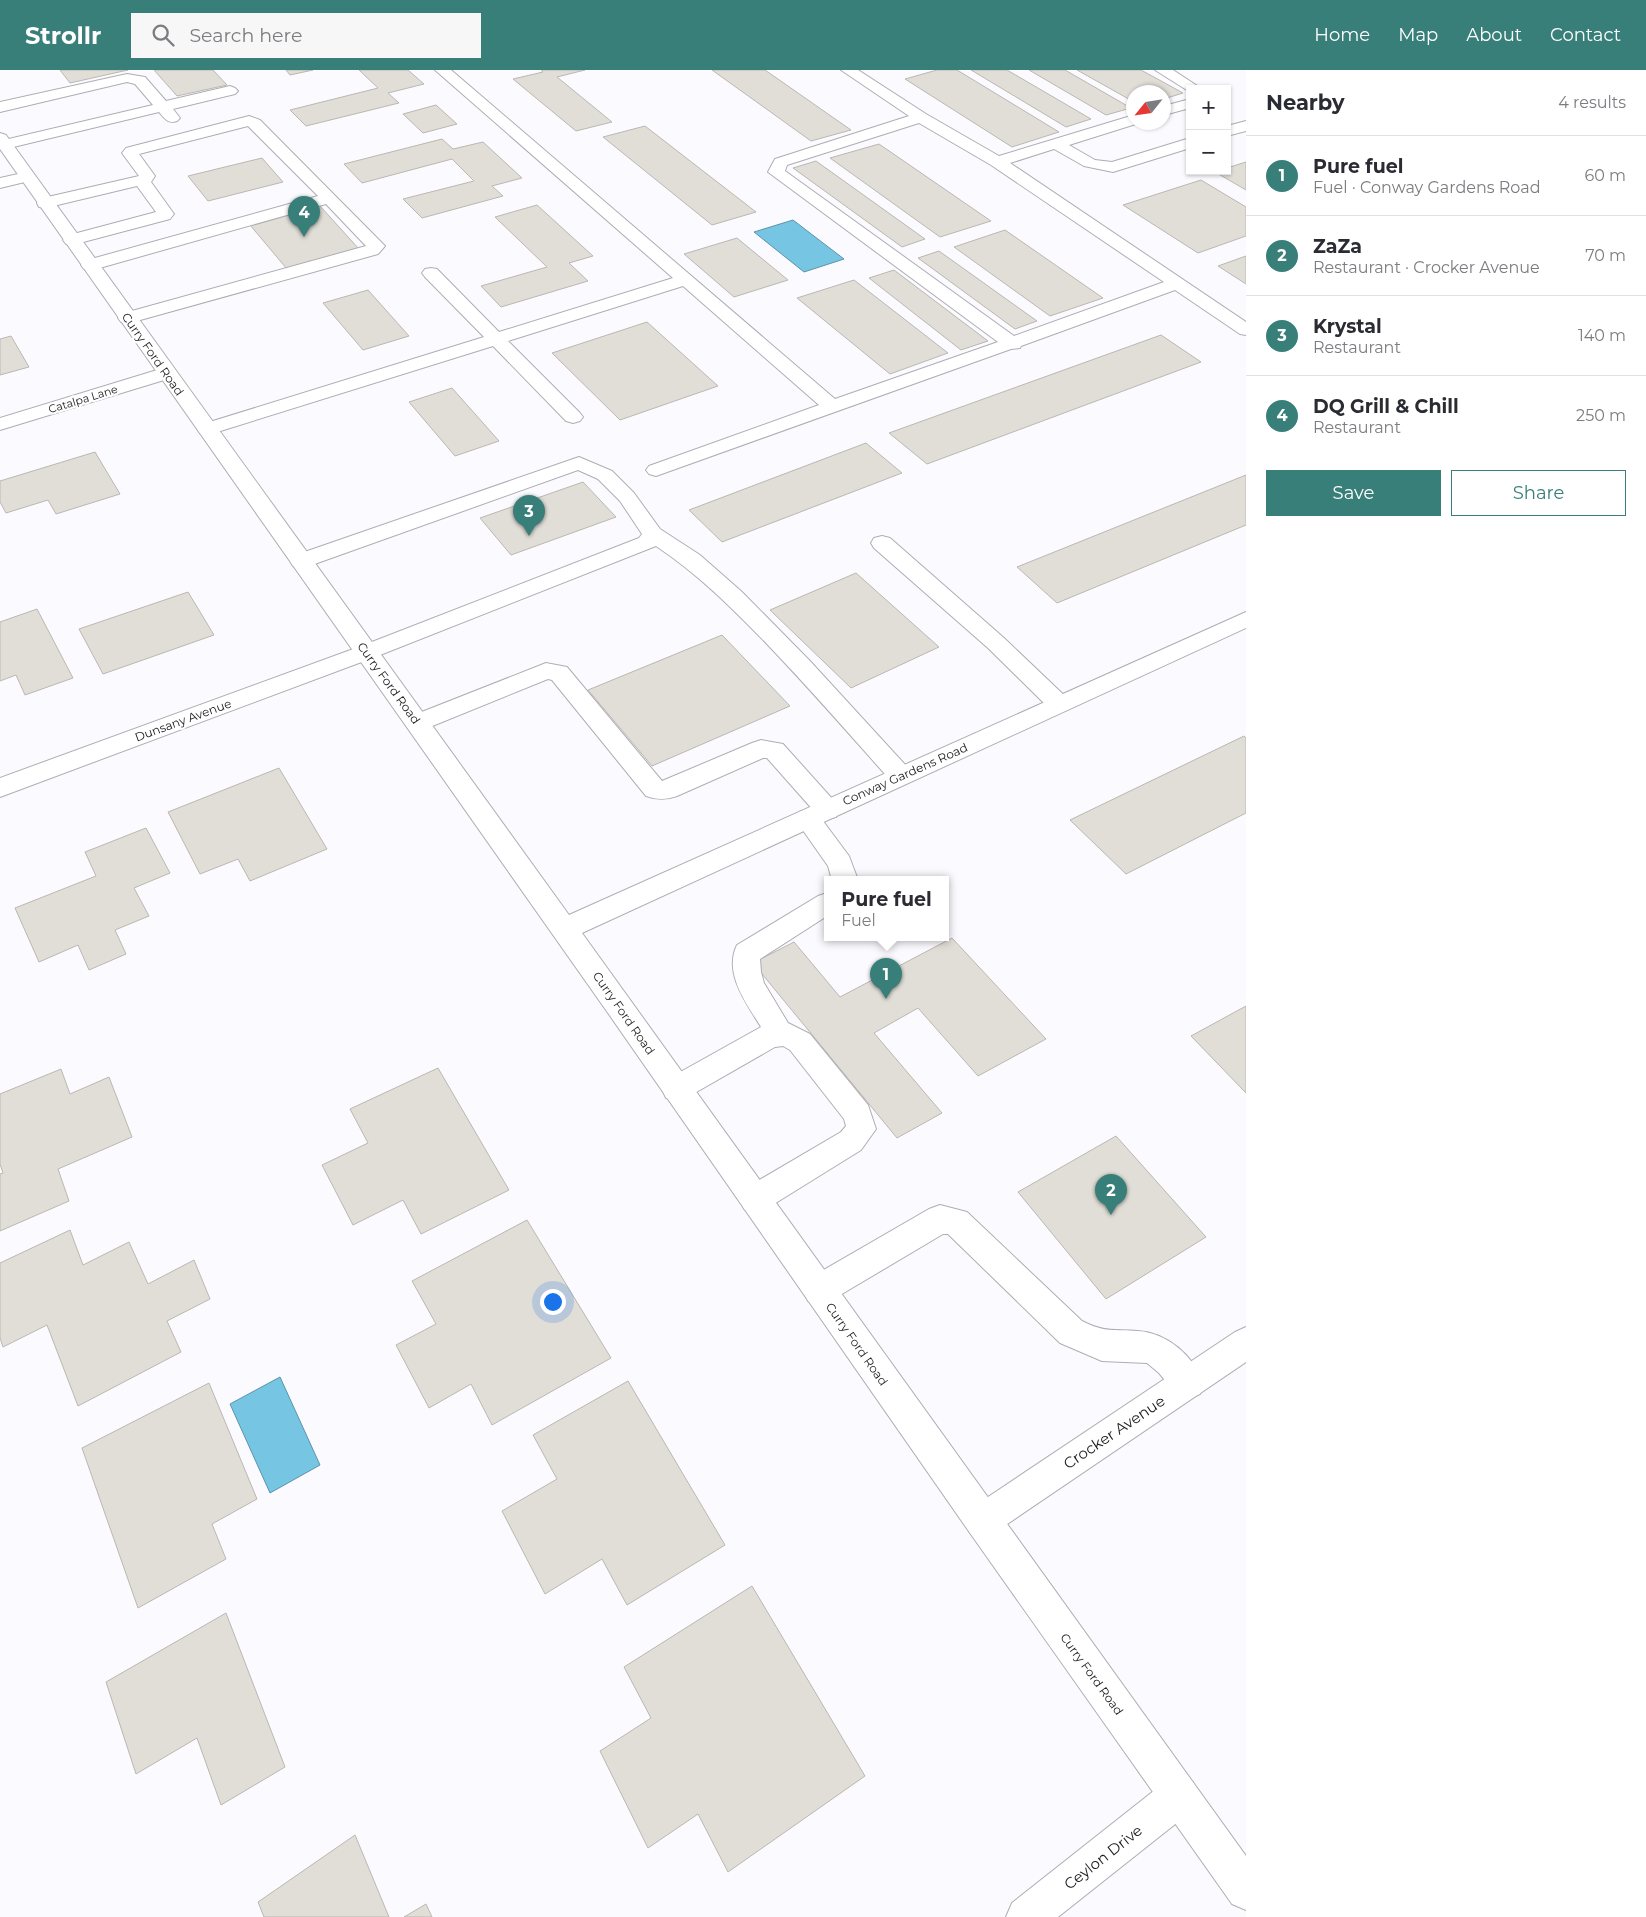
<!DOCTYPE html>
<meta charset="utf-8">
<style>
body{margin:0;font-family:Montserrat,sans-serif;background:#f7f7f7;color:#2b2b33}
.controls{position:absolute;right:15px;top:15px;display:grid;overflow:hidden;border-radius:0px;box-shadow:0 1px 4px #0004}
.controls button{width:45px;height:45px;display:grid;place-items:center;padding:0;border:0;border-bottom:1px solid #e1e1e2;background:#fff;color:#2b2b33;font:25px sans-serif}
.compass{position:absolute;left:1126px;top:15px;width:45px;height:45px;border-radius:50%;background:#fff;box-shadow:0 1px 4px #0004;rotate:240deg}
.you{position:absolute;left:552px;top:1231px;width:18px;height:18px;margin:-12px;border:4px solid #fff;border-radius:50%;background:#1a73e8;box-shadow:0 0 0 8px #1a73e833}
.badge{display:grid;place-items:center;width:32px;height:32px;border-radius:50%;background:#387f7a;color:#fff;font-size:16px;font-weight:700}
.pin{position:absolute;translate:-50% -41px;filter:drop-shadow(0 1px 2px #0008)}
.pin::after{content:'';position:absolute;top:26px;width:18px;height:15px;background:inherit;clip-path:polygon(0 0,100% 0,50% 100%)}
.popup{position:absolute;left:824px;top:806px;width:125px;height:65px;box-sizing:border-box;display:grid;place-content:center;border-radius:0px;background:#fff;filter:drop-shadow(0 1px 4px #0005);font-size:16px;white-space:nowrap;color:#7c7c81}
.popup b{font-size:19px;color:#2b2b33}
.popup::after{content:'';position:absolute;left:50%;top:100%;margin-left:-10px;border:10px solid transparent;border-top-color:#fff}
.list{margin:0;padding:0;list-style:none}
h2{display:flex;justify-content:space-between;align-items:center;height:65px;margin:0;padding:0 20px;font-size:21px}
h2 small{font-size:16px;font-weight:400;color:#7c7c81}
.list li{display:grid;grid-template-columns:32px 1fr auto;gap:15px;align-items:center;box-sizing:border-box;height:80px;padding:0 20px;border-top:1px solid #e1e1e2}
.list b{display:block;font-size:19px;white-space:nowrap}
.list p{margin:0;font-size:16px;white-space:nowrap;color:#7c7c81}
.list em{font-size:16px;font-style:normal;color:#7c7c81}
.actions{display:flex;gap:10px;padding:15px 20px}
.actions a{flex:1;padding:11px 0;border:1px solid #387f7a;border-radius:0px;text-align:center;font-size:18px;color:#387f7a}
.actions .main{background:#387f7a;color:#fff}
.icon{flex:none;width:28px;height:28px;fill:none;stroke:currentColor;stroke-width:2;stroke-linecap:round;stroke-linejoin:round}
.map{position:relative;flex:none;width:1246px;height:1847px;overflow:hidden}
header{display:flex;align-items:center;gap:30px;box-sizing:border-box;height:70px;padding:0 25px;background:#387f7a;color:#fff}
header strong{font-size:24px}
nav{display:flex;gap:28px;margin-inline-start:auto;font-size:18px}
.search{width:350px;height:45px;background:#f7f7f7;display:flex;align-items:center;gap:12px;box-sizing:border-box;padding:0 18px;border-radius:0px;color:#7c7c81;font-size:19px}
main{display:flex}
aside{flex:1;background:#fff}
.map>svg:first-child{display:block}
.water{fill:#76c5e3;stroke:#5c94a9}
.building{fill:#e1ddd7;stroke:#bbb7b1}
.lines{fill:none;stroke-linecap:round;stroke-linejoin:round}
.lane-casing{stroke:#aeadb4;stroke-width:2}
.street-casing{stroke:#aeadb4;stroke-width:2}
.secondary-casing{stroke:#aeadb4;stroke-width:2}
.lane{fill:#fff;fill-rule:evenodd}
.street{fill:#fff;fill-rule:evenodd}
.secondary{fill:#fff;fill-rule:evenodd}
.labels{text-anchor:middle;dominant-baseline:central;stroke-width:4.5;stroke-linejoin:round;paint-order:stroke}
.far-street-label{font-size:11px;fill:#202022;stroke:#fff}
.street-label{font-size:12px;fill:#202022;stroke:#fff}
.near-street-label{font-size:15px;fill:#202022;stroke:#fff}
</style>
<header>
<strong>Strollr</strong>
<div class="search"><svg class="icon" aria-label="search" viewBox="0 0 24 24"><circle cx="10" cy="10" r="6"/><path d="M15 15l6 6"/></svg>Search here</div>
<nav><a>Home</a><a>Map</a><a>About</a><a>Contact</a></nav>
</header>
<main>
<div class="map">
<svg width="1246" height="1847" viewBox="0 0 1246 1847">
<rect width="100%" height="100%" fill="#fbfaff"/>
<!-- water -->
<path class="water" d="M793,150L844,189L804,202L754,162Z
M280,1307L320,1395L270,1423L230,1334Z"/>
<!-- building -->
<path class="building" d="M60,0H128L70,13Z
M154,0H213L227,15L177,26Z
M286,0H313L290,5Z
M359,0H408L424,14L388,23L399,33L306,56L290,40L378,18Z
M541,0H585L557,7L612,52L576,61L513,9L543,2Z
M712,0H765L851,60L811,71Z
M937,0H957L1059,62L1012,77L905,9Z
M971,0H1007L1091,49L1066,57Z
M1029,0H1065L1131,38L1106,45Z
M1077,0H1141L1183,23L1164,29V22H1134V32Z
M436,35L457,54L423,63L403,44Z
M645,56L756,142L712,155L603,67Z
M442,69L453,79L483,72L522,108L492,116L503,126L422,148L403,129L474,111L452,89L362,113L344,94Z
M879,74L991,151L940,167L830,88Z
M262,88L283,112L208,131L188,106Z
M816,91L925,169L902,177L793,98Z
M1246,92V120L1215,102L1227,101V98Z
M1201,110L1246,137V166L1198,183L1123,135Z
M537,135L593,186L569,193L588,211L501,237L481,216L547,197L495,147Z
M320,136L359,179L287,199L250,155Z
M1005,160L1103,228L1050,246L954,177Z
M737,168L788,210L734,227L684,184Z
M939,181L1037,251L1015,259L918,188Z
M1246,186V214L1218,196Z
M894,200L988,271L961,280L869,208Z
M854,210L948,283L890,304L797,228Z
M368,220L409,266L363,280L323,233Z
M647,252L718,316L620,350L552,283Z
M1161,265L1201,292L927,394L889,363Z
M11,266L29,297L0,305V269Z
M452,318L499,371L455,386L409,332Z
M866,373L902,403L722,472L689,440Z
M95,382L120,424L56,444L48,430L6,443L0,432V411Z
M1246,405V455L1057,533L1017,497Z
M583,412L616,447L511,485L480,448Z
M856,503L939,577L851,618L770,540Z
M188,522L214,565L103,604L79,559Z
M37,539L73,608L25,625L16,605L0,611V552Z
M722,565L790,636L652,696L588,620Z
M1244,666L1246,668V743L1126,804L1070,750Z
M279,698L327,779L250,811L238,789L200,804L168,742Z
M146,758L170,803L134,818L149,846L115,860L126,884L89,900L78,875L39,892L15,838L96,806L85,782Z
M952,868L1046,969L978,1006L918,938L874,963L942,1043L897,1068L753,893L794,872L840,927Z
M1246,936V1023L1191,966Z
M438,998L509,1120L421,1164L403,1130L353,1155L322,1095L368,1073L350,1039Z
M61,999L70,1024L109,1007L132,1067L58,1099L69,1131L0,1161V1104L3,1103L0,1094V1024Z
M1116,1066L1206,1167L1106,1229L1018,1122Z
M527,1150L611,1288L492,1355L471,1314L429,1338L396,1275L436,1254L412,1211Z
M70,1160L83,1195L129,1172L148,1214L194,1190L210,1229L167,1251L181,1282L78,1336L47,1255L3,1277L0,1268V1193Z
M628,1311L725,1475L627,1535L602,1489L545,1524L502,1441L557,1409L533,1365Z
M209,1313L257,1429L212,1454L226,1489L138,1538L82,1378Z
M752,1516L865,1706L728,1802L698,1744L648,1778L600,1681L651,1648L624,1597Z
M226,1543L285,1697L221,1735L197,1668L136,1704L106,1612Z
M355,1765L389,1847H264L258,1832Z
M426,1834L432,1847H404Z"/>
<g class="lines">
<defs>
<path id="lane" d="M435,0H451L835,329L998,272L768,102L775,89L909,46L841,0H858L926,44L999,86L1134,45V52L1139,53L1069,75L1095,90L1112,92L1190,68V78L1113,102L1084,96L1054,79L1010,93L1246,252V265L1240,264L1175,220L1021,276L1020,278L1011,279L656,406L649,404L646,400L649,396L819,335L683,216L508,271L580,343L583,347L580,351L573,353L566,351L493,276L214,363L207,365L200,363L197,359L200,355L484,267L425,207L422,203L425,199L431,198L437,199L499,262L673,208ZM919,53L991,95L1164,212L1014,266L785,101L787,95Z
M1155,0H1173L1202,19H1190V22Z
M127,4L145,7L166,31L230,16L235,18L238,21L235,24L173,39L180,48L177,51C168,54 165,49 159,42L5,79L0,77V71L153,35L135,14L127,12L0,42V32Z
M1190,29V38L1164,45V36Z
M249,46L260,50L385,176L378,184L133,252L127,253L121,252L118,248L121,244L366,176L326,134L96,199L90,200L84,199L81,195L84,191L318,126L248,56L139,84L155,106L151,112L174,144L170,149L72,175L66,174L63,170L66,166L156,142L137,116L45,138L39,137L37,133L39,129L139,106L122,83L126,78Z
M1246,51V61L1227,66V56Z
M579,387L612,401L634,423L660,459L700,485L742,522L810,591L910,700L913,706L910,712L901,715L892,712C851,666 810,619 767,574C732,538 698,504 656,476L375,587L367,590L359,587L356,582L359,577L639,468L642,464L620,431L598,409L578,400L309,496L301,498L293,496L290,491L293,486Z
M882,466L890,468L1004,568L1067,628L1071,634L1067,640L1059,642L1051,640L988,578L874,478L871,473L874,468Z
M546,593L567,597L662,711L752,673L761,670L783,674L836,733L839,740L836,747L827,749L820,747L849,786L858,810H832L828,796L795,749L799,742L808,740L814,741L767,688H763L677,726C666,730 657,730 646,726L552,610L548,609L425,659L417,661L409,659L405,653L409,647Z
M827,823V846L760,889L761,902L764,913L788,953L810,964L868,1035L876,1059L861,1080L766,1139L755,1143L744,1139L740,1129L744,1119L841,1062L846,1056L844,1049L790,980L783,976L775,977L686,1028L676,1031L666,1028L662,1019L666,1010L761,957C747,934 723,903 737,875L818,826Z
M940,1135L967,1142L1082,1251C1105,1263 1114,1259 1138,1261C1168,1263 1193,1286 1204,1313L1200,1324L1188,1329L1176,1324L1159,1303L1147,1293L1102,1291L1060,1273L948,1164H943L830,1231L819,1235L808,1231L803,1220L808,1209L929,1139Z"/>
<path id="street" d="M27,102L33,104L35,107L33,110L0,118V108Z
M167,297L174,299L176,303L174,307L0,360V348Z
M367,574L375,577L378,582L375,587L0,727V708Z
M1246,1257V1292L994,1463L982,1468L970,1463L965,1451L970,1439L1235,1262Z
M1179,1707L1193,1712L1198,1726L1193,1740L1058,1847H1006L1012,1833L1165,1712Z"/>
<path id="secondary" d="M0,63L6,65L569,845L1246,542V558L582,863L1246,1786V1840L1232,1834L970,1463L608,943L0,79Z"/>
</defs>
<!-- lane casing -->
<use href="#lane" class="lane-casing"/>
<!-- street casing -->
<use href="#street" class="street-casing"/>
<!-- secondary casing -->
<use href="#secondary" class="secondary-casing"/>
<!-- lane -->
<use href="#lane" class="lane"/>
<!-- street -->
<use href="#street" class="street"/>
<!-- secondary -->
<use href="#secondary" class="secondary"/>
</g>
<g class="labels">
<!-- far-street labels -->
<g class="far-street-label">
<text transform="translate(83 329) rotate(-17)">Catalpa Lane</text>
</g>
<!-- street labels -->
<g class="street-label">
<text transform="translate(153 284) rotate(55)">Curry Ford Road</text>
<text transform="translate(389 613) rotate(54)">Curry Ford Road</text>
<text transform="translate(183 650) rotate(-20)">Dunsany Avenue</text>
<text transform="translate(905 704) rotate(-24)">Conway Gardens Road</text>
<text transform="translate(624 943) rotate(55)">Curry Ford Road</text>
<text transform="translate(857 1274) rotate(55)">Curry Ford Road</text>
<text transform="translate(1092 1604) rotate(54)">Curry Ford Road</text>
</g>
<!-- near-street labels -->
<g class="near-street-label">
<text transform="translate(1114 1362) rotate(-34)">Crocker Avenue</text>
<text transform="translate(1103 1787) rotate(-38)">Ceylon Drive</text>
</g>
</g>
</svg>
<div class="controls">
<button>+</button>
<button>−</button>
</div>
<svg class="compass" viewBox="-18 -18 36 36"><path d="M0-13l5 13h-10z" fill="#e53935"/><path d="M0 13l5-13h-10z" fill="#7c7c81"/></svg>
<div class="you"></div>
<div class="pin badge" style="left:886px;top:929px">1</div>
<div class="popup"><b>Pure fuel</b>Fuel</div>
<div class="pin badge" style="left:1111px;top:1145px">2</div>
<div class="pin badge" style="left:529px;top:466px">3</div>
<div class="pin badge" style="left:304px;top:167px">4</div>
</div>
<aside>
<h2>Nearby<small>4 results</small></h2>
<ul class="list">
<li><span class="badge">1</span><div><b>Pure fuel</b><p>Fuel · Conway Gardens Road</p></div><em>60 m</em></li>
<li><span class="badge">2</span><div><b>ZaZa</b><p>Restaurant · Crocker Avenue</p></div><em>70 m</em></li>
<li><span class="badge">3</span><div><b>Krystal</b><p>Restaurant</p></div><em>140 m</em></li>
<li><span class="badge">4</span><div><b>DQ Grill &amp; Chill</b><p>Restaurant</p></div><em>250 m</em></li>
</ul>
<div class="actions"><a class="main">Save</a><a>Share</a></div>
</aside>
</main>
